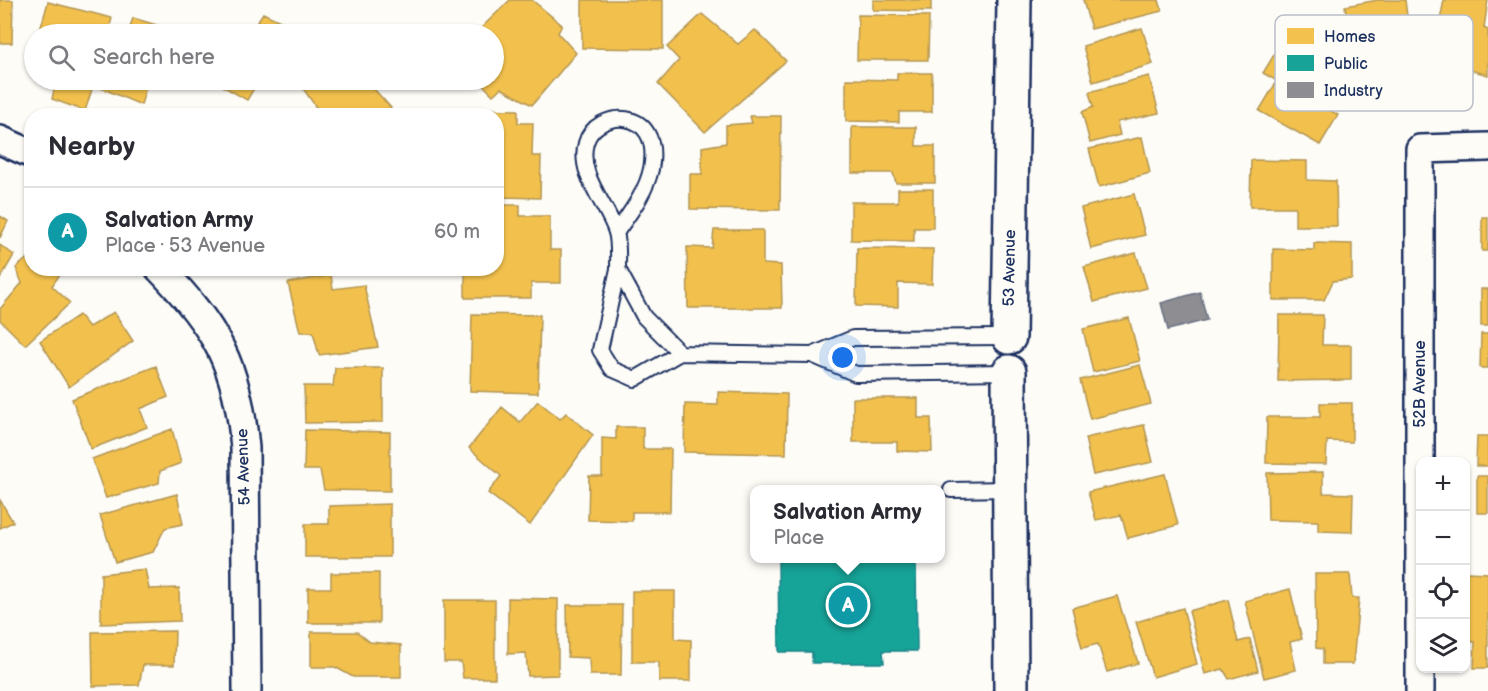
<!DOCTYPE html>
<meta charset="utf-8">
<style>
body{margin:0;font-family:"Balsamiq Sans",sans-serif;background:#f2f2f3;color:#2b2b33}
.controls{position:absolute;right:18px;bottom:18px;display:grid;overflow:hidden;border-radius:12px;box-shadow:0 2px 4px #0004}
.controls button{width:54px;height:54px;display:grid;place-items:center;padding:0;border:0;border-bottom:2px solid #e1e1e2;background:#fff;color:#2b2b33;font:30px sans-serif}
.you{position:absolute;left:843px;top:358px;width:21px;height:21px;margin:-15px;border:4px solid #fff;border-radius:50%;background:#1a73e8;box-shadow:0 0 0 9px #1a73e833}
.badge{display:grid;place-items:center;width:39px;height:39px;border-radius:50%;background:#1a73e8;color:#fff;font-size:20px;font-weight:700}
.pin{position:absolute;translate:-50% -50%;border:3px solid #fff;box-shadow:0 2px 6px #0006}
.popup{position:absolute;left:750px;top:485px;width:195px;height:78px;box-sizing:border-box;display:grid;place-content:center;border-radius:12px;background:#fff;filter:drop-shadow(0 2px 4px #0005);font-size:20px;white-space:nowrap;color:#7c7c81}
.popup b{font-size:22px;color:#2b2b33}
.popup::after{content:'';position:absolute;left:50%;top:100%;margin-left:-12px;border:12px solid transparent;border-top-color:#fff}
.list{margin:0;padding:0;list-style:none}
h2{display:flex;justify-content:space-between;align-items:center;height:78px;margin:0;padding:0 24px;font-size:26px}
h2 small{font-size:20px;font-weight:400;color:#7c7c81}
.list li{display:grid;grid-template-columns:39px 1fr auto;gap:18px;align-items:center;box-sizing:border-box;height:90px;padding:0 24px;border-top:2px solid #e1e1e2}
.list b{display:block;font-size:22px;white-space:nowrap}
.list p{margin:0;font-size:20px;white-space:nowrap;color:#7c7c81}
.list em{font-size:20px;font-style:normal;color:#7c7c81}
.icon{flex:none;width:33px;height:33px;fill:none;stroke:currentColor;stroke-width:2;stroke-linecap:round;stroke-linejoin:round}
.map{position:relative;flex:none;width:1488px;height:691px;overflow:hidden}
.search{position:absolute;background:#fff;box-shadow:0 2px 4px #0004;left:24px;top:24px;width:480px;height:66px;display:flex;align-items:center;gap:15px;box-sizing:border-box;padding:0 21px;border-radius:33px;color:#7c7c81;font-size:22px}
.panel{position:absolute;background:#fff;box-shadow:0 2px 4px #0004;left:24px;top:108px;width:480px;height:168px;border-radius:24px}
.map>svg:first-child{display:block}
.homes{fill:#f2c14e;stroke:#b29553;stroke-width:1.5}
.public{fill:#17a398;stroke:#188087;stroke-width:1.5}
.industry{fill:#8d8d92;stroke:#6b7182;stroke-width:1.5}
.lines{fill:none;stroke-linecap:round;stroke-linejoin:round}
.lane-casing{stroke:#1b2f5e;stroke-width:18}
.street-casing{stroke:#1b2f5e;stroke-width:32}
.secondary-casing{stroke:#1b2f5e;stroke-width:38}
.lane{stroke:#fdfcf7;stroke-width:14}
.street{stroke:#fdfcf7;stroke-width:27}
.secondary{stroke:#fdfcf7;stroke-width:33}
.labels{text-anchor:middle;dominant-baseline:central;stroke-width:6;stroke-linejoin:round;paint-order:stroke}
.street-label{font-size:16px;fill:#1b2f5e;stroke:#fdfcf7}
.key{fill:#fdfcf7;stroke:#b9bec9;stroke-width:1.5}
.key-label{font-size:16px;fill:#1b2f5e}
</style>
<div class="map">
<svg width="1488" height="691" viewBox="0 0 1488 691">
<rect width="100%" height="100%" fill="#fdfcf7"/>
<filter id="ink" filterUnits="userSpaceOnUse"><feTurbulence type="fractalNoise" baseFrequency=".0167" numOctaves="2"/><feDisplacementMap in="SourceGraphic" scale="12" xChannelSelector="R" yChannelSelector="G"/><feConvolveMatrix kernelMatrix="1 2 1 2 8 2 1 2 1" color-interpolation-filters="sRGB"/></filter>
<g filter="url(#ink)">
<!-- homes -->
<path class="homes" d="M0,0H13L12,43H0Z
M510,0H532L562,25L558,33L576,53L532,105L501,88L493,95L478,80H494V34H475Z
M582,0H663V49L582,48Z
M873,0H931V11L873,10Z
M1083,0H1159L1162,11L1091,29Z
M1378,0H1405L1410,40L1389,44L1393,71L1357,77L1345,6Z
M1444,0H1488L1484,28L1488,30V75L1456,66L1459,48L1451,45L1453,36L1438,30Z
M48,2L112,18L108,34H39Z
M263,13L308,34H249Z
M702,14L738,44L755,30L786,61L705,132L658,84L679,60L667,47Z
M858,15L929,16L928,60H857Z
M133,18L187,34H128Z
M1142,28L1153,64L1093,82L1083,46Z
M1280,45L1334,75L1318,103L1338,115L1320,145L1259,111L1277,81L1263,73Z
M897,73H932V112H899V122L846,121V79L897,80Z
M1149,76L1159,113L1117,122L1120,135L1090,143L1082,112L1093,107L1089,92Z
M56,80H95L85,111L52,99Z
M101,80H148L141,105L99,87Z
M212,80H259L247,100Z
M274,80H293L291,84Z
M312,80H366L391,108L380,116H306L316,107L302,87Z
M468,109L518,110V123H533L532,156H541L540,198L496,197V116H468Z
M750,116H781L780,210L690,209V174H702V147L726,143V125L752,123Z
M852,127H916V146H935V183H896L893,173H852Z
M1142,137L1150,173L1099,187L1089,149Z
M1251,160L1307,161V180L1336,181L1337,226H1295V207H1250Z
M898,189H933V228H914V241L851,240V202H898Z
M1134,194L1145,235L1091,249L1081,208Z
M496,205H520V216H550V250H561V283H531V298H465V268H496Z
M0,216L8,221L0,238Z
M1482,217H1488V251H1482Z
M714,230H763V264L781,265L782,308H688L687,247L712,248Z
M1314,243L1352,244V279L1333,281L1324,300H1273V249L1314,250Z
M0,245L14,255L0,279Z
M857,248L933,249L932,284L898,283V307L856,306Z
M1136,253L1147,288L1094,302L1084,267Z
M32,254V268H64L52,286L70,303L25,345L0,320V309L22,283L16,268Z
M331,275L333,289L364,285L378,347L319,355L313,332H300L288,283Z
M1481,289H1488V326H1481Z
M114,312L133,341L69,387L40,341L79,315L89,327Z
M472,314L540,315L538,393L470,391Z
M1279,315H1323L1322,345H1351V380L1278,381Z
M1129,318L1140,361L1093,372L1083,329Z
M1481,334H1488V368H1480Z
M1140,365L1151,404L1090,419L1080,380Z
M156,366L168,397L140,409L147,427L91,449L72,399Z
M335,368H383V422L305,423L304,386H333Z
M718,392L787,394L786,454L684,452L685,404L718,405Z
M853,398H918V418H931L932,452L897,451V442H853Z
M538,401L560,419L566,413L593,435L530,525L488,493L501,476L469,448L502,407L520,422Z
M1320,403H1352V442L1327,441L1326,464L1266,463L1267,417H1320Z
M1144,425L1153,462L1093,475L1085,438Z
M616,427H643V449H671L670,512H632V521L588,520L589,476H602V438L616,439Z
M172,429L181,463L160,471L159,483L106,498L92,459Z
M305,430L390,432V491L324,490L320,470H304Z
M1477,436H1488V466H1476Z
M1323,472V493L1353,494L1352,532L1318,531V521L1268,520L1267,473Z
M1165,474L1178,525L1128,538L1121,515L1096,520L1088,492Z
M1477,476H1488V513H1477Z
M177,494L183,524L165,528L153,552L115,562L100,515Z
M0,500L13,522L0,528Z
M390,504V557H305V524H329V506Z
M145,569L149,589L179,588L180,621L101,624V574Z
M1466,572L1488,573V668H1474L1475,642L1466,641Z
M331,573H379V623H308V588H331Z
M1315,574H1350L1352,598H1359L1353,664H1323V649L1316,648Z
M1290,589L1302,639L1290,642L1296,670L1264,678L1245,601Z
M632,591H675V639L691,640V681H659V662H632Z
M1117,596L1138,663L1107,672L1098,644L1082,648L1072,608Z
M508,598L558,599V675L528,676L526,653L508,654Z
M444,600H495V678H463L461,662H444Z
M1228,600L1238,642L1250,639L1258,671L1229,679L1223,669L1205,674L1189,611Z
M567,605H622L621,675H590L589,658L568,657Z
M1183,608L1197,664L1153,677L1136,622Z
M175,631L174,665H143L139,685L93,686L92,632Z
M311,632H357L370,642L401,645V677H353L335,667H311Z"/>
<!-- public -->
<path class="public" d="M778,559H916L917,651H883L884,663H812V652H779Z"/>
<!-- industry -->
<path class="industry" d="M1200,292L1207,320L1168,330L1161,303Z"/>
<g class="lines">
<defs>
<path id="lane" d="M616,233C629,214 646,193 651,169C663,105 595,109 586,143C577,175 607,204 616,232C619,243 618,258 618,269
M680,353L644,317L618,269L600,350L612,369L635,379L680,353L812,355L853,338L1009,337
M812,355L856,374L1009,372
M951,490L1009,489"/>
<path id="street" d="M0,140L32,154
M159,268C216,327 238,365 245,448L247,691
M1420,691V149L1488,147"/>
<path id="secondary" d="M1009,337L1014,0
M1009,372L1011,691"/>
</defs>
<!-- lane casing -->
<use href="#lane" class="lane-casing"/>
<!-- street casing -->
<use href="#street" class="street-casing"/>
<!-- secondary casing -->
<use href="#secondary" class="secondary-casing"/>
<!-- lane -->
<use href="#lane" class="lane"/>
<!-- street -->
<use href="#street" class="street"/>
<!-- secondary -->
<use href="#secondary" class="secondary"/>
</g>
</g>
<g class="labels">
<!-- street labels -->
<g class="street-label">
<text transform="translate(1010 268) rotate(-89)">53 Avenue</text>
<text transform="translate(1420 384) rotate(-90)">52B Avenue</text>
<text transform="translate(244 467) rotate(-92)">54 Avenue</text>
</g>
</g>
<!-- legend -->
<rect x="1275" y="15" width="198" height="96" rx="9" class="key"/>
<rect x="1287" y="28" width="27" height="16" fill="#f2c14e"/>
<rect x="1287" y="55" width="27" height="16" fill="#17a398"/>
<rect x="1287" y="82" width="27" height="16" fill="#8d8d92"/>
<g class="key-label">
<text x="1324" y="42">Homes</text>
<text x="1324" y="69">Public</text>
<text x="1324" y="96">Industry</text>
</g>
</svg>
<div class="controls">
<button>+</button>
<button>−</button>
<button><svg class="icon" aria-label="locate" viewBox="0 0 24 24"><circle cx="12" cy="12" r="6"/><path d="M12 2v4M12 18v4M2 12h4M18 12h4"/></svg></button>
<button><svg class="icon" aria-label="layers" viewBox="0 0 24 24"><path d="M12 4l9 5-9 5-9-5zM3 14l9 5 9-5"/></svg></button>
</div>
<div class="you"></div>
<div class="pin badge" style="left:848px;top:605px;background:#0f9aa8">A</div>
<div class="popup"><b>Salvation Army</b>Place</div>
<div class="search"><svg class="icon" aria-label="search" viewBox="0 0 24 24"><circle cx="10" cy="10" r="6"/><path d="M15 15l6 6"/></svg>Search here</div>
<section class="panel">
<h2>Nearby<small></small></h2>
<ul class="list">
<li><span class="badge" style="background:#0f9aa8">A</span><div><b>Salvation Army</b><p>Place · 53 Avenue</p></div><em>60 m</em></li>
</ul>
</section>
</div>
